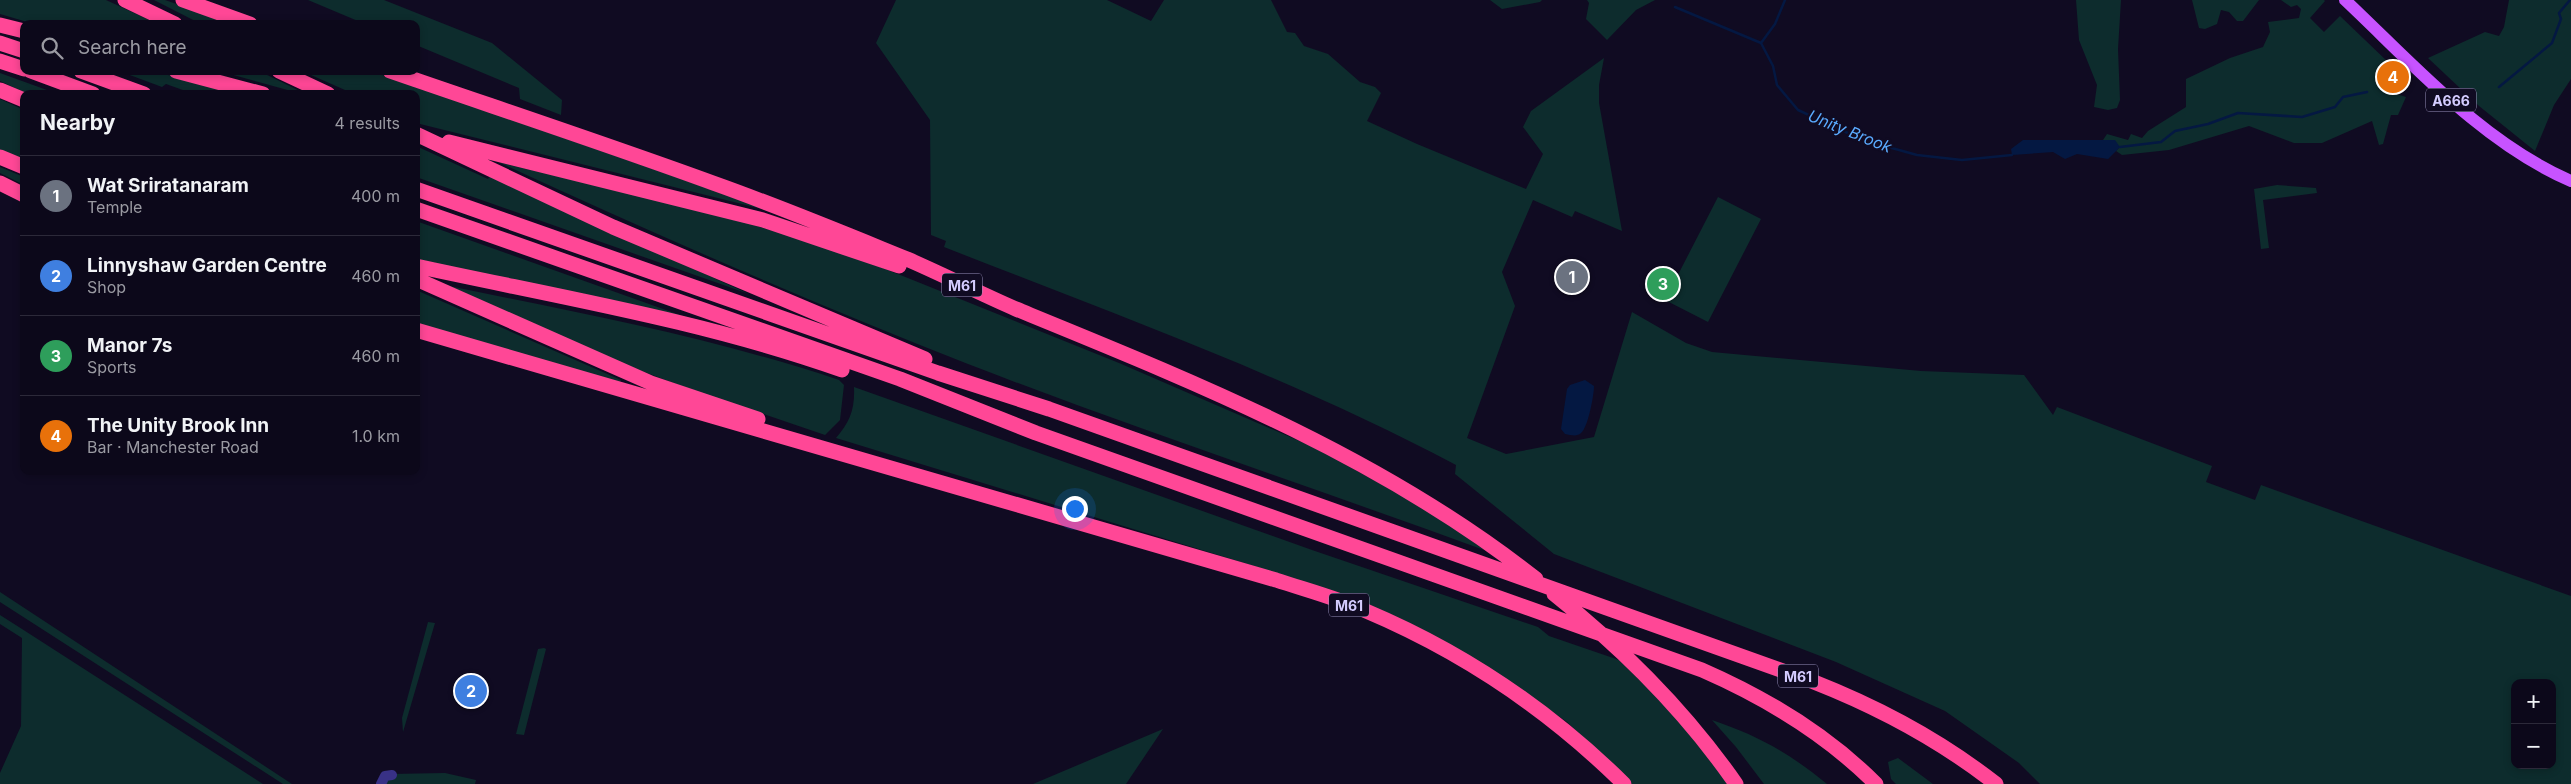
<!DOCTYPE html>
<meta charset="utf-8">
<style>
body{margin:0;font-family:Inter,sans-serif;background:#1a1627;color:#f1f3f6}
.controls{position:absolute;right:15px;bottom:15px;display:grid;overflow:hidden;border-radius:10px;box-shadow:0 2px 8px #0003}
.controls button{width:45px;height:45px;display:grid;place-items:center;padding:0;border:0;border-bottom:1px solid #2c2939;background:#0c081a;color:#f1f3f6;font:25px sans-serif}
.you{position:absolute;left:1074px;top:508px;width:18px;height:18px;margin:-12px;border:4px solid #fff;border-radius:50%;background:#1a73e8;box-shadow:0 0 0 8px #1a73e833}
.badge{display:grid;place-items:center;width:32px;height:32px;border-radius:50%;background:#00d2f7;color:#fff;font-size:16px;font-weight:700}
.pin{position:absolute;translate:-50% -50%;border:2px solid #fff;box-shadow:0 1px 5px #0006}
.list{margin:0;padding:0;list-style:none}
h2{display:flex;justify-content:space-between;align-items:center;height:65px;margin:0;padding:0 20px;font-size:21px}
h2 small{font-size:16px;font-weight:400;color:#9a9aa2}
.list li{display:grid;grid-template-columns:32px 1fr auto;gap:15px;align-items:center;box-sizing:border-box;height:80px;padding:0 20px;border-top:1px solid #2c2939}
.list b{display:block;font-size:19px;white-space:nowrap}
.list p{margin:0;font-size:16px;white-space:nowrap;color:#9a9aa2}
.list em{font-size:16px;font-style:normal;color:#9a9aa2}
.icon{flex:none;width:28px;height:28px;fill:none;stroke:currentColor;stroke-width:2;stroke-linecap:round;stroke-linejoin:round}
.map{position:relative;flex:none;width:2571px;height:784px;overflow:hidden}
.search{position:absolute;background:#0c081a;box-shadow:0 2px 8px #0003;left:20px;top:20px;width:400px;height:55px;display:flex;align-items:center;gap:12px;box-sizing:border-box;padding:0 18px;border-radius:10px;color:#9a9aa2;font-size:19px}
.panel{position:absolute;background:#0c081a;box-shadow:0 2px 8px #0003;left:20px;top:90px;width:400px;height:385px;border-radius:10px}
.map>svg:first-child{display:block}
.green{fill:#0d2c2d;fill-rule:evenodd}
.water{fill:#041842}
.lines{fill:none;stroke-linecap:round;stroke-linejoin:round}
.stream{stroke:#041842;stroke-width:2.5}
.street{stroke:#383186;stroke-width:10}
.primary{stroke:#c753ff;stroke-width:12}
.highway{stroke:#ff4796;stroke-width:15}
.labels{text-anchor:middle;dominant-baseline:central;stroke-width:5;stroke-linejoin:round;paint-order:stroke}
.shield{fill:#100b22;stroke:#9992bd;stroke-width:1}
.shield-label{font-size:14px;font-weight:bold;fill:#d4ccff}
.water-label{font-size:16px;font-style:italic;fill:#5aabff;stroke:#100b22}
</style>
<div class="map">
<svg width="2571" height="784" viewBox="0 0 2571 784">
<rect width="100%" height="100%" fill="#100b22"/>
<!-- green -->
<path class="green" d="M0,0H106L158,24H34L0,14Z
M154,0H165L234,24H201Z
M308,0H384L492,43L562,100L561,115L520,99L519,88L416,45V24H365Z
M896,0H1107L1151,21L1164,0H1271L1287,32L1295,33L1304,46L1328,54L1360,82L1375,87L1381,93L1367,121L1417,144L1526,189L1543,154L1523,127L1531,111L1604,58L1599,85V103L1622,231L1575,211L1572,217L1533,200L1502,272L1515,306L1467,438L1506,454L1594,437L1632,312L1686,343L1712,352L1921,371L2024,375L2053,415L2057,407L2212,466L2206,482L2255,500L2261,485L2571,596V784H2040L2019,763L1945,711L1836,662L1554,554L1455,474L1456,465C1292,378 1117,315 944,247L946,241L931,235L930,120L876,43ZM2515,683H2552V765H2515Z
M1490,0H1542L1540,2L1502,9Z
M1587,0H1655L1636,10L1607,40L1586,19L1589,3Z
M2076,0H2121L2118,49L2120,100L2117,108L2108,110L2094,107L2097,85L2079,40Z
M2192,0H2259L2243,21H2237L2229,12L2221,10L2217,24L2205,29L2199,28Z
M2281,0H2324L2325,1L2310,18L2324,32L2340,16L2389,63L2375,78L2387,91L2406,97L2398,115H2391L2383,144L2379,145L2372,121L2322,143H2294L2249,126L2169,150L2122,155L2116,151L2120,147L2103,140L2107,134L2128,140L2131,134L2142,138L2148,131L2186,107V79L2230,58L2263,47L2270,32L2268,22L2299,18L2301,9L2297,5L2291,7Z
M2509,0H2571V79L2554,105L2535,151L2479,106L2428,58L2485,32L2499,36L2504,27Z
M119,71H153L239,94H194L166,84L162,87Z
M219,71H259L306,94H302Z
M302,71H371L659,171L770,211L416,123V94H354Z
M0,73L58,94H28L0,81Z
M0,99L24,110V160L0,150Z
M416,146L488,179L490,176L749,294L416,177Z
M498,162L728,217L853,256L1119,363L1311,446L1438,515L1484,550C1312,487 1138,430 968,364C809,302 653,233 498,162Z
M0,167L24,177V185L0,173Z
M2277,185L2316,188L2317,193L2263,200L2269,248L2261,249L2254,189Z
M1718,197L1761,219L1708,322L1665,300Z
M416,221L708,325L416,259Z
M449,286C580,313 711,337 839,380L844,385L840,420L825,435L681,386L621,363Z
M416,290L621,380L620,383L416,325Z
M854,387L1312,550L1538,627L1549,636L1619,660L1689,728L1732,784H1632L1567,722L1500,675L1254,566L836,438C850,422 855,409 854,387Z
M0,592L292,784H283L0,602Z
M0,615L22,629L263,784H0V773L21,726L22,638L0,624Z
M428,622L435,623L403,732L402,718Z
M544,648L546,649L524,735L516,734L538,649Z
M1712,720C1759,736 1789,753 1827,784H1764L1736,747Z
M1163,729L1126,784H1033Z
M1898,758L1933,784H1896L1891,779L1888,762Z
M445,773L476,780L475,784H377L391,774Z"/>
<!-- water -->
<path class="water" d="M2023,140H2115L2120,147L2108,159L2077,154L2065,159L2053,152L2012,155L2011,149Z
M1585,380L1594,386C1594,395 1588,428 1581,433C1577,437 1571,435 1565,434L1561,429L1567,389L1570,385Z"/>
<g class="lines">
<!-- stream -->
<path class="stream" d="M1675,7L1761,43L1773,66L1777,85L1798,110L1863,140L1917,155L1962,160L2012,155
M1761,43L1775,24L1785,0
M2499,87L2552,43L2561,19L2559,13L2570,0
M2120,147L2161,142L2175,131L2208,124L2238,113L2302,117L2335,107L2343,97L2367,92"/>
<!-- street -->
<path class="street" d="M381,784L385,776L392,775"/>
<!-- primary -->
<path class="primary" d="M2345,0C2414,65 2483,143 2571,181"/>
<!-- highway -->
<path class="highway" d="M125,0L175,24
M183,0L250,24
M0,25L24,31
M0,43L24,51
M0,61L24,69
M31,71L93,94
M81,71L144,94
M176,71L263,94
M279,71L328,94
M390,71C497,108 606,144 713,183C778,206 843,233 907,259C944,275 979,293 1016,309C1197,383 1382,457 1536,579
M0,90L24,100
M416,134L613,227L925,359
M449,142L763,220L899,266
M0,157L24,167
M0,183L24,195
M416,189L938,373L1049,409L1814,682C1880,708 1940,740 1996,784
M416,209L900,379L1036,433L1702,670C1766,698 1826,734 1876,784
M416,266C558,297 704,321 842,370
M416,279L651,383L758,419
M416,330L1276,580C1306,590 1337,598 1366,611C1463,652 1549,710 1624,784
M1554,594C1622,648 1686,712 1736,784"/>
</g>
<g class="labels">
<!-- shield labels -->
<g class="shield">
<rect x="2426" y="88.5" width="50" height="23" rx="4"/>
<rect x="942" y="273.5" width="40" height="23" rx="4"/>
<rect x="1329" y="593.5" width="40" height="23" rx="4"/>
<rect x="1778" y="664.5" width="40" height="23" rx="4"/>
</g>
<g class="shield-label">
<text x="2451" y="100">A666</text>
<text x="962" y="285">M61</text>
<text x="1349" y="605">M61</text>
<text x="1798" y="676">M61</text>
</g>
<!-- water labels -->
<g class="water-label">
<text transform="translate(1850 131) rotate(22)">Unity Brook</text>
</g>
</g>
</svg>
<div class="controls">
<button>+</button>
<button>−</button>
</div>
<div class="you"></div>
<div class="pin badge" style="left:1572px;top:277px;background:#6b7280">1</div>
<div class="pin badge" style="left:471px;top:691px;background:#3f7fe0">2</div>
<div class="pin badge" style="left:1663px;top:284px;background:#2e9e5b">3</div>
<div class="pin badge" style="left:2393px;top:77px;background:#e8710a">4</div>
<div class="search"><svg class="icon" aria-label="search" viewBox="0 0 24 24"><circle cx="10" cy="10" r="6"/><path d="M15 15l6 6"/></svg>Search here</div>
<section class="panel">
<h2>Nearby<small>4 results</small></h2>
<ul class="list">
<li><span class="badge" style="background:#6b7280">1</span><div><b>Wat Sriratanaram</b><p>Temple</p></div><em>400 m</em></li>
<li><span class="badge" style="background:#3f7fe0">2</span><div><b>Linnyshaw Garden Centre</b><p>Shop</p></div><em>460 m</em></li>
<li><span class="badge" style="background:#2e9e5b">3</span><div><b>Manor 7s</b><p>Sports</p></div><em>460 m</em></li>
<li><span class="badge" style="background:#e8710a">4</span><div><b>The Unity Brook Inn</b><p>Bar · Manchester Road</p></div><em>1.0 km</em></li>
</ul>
</section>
</div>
